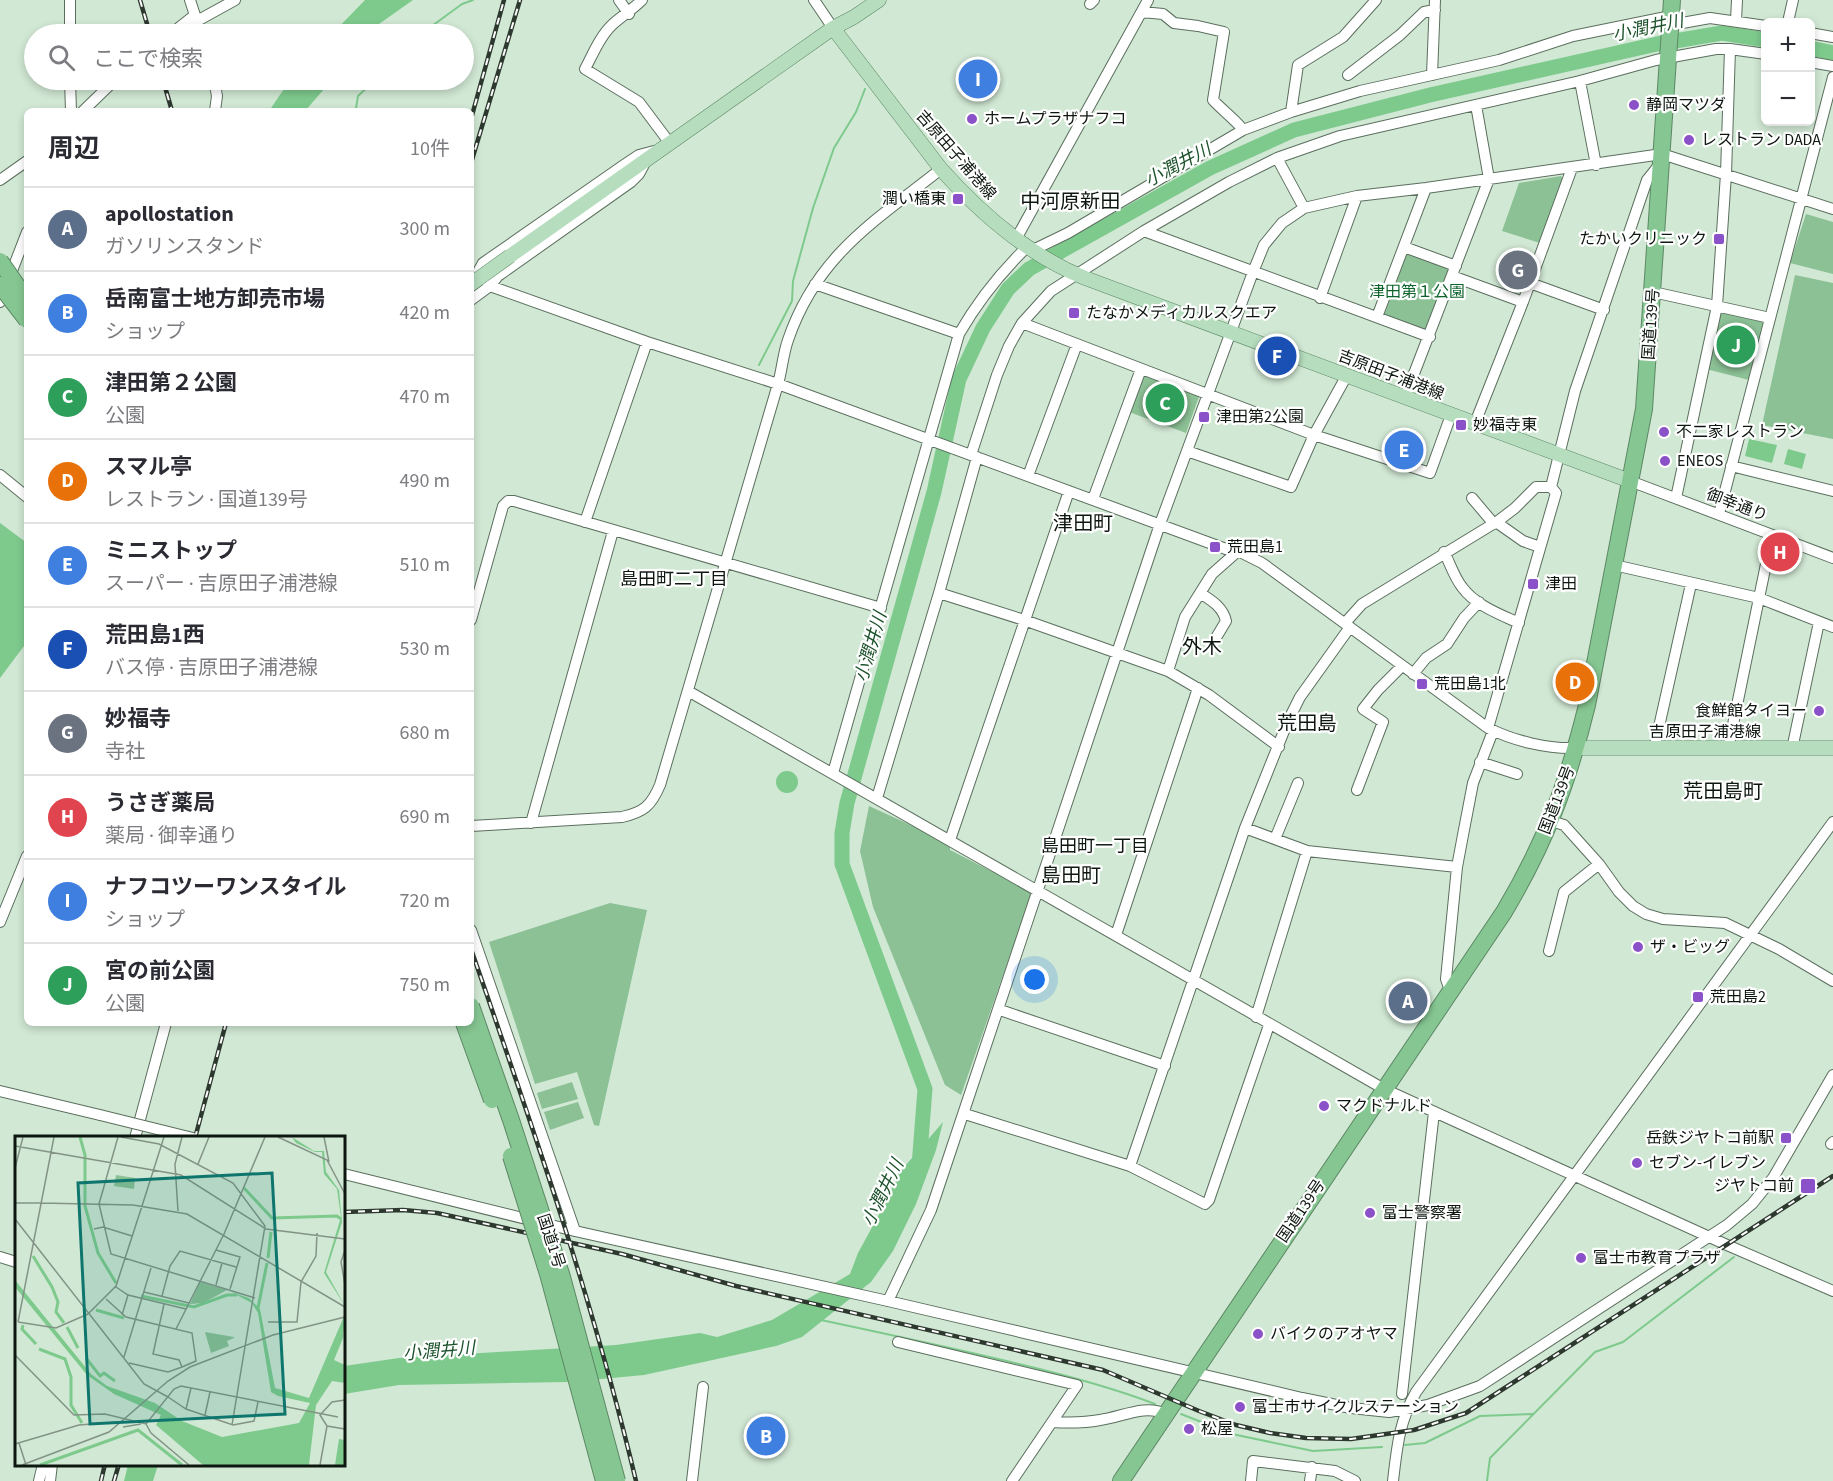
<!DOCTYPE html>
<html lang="ja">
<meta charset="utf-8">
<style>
body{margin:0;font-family:"Source Sans 3","Noto Sans JP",sans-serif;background:#f7f7f7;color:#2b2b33}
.controls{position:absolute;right:18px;top:18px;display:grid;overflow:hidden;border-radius:9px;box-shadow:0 3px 9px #0003}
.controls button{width:54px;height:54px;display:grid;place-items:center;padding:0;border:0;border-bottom:2px solid #e1e1e2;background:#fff;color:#2b2b33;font:30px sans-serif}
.you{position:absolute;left:1035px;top:980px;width:21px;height:21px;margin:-15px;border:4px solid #fff;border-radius:50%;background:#1a73e8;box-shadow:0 0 0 9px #1a73e833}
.badge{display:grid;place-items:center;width:39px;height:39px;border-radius:50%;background:#8b51c8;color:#fff;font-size:20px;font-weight:700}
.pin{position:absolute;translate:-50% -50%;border:3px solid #fff;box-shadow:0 2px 6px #0006}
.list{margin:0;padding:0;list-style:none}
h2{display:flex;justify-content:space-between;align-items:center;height:78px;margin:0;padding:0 24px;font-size:26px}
h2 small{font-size:20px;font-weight:400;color:#7c7c81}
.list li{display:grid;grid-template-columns:39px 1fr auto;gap:18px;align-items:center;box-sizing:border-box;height:84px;padding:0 24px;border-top:2px solid #e1e1e2}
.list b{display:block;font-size:22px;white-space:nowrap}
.list p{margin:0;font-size:20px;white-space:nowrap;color:#7c7c81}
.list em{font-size:20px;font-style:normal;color:#7c7c81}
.icon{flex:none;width:33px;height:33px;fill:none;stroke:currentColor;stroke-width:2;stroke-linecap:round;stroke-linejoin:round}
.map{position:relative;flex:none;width:1833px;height:1481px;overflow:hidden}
.search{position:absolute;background:#fff;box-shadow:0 3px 9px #0003;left:24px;top:24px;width:450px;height:66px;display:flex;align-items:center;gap:15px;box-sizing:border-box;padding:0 21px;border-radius:33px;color:#7c7c81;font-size:22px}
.panel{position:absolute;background:#fff;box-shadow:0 3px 9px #0003;left:24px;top:108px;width:450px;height:918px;border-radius:9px}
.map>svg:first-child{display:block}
.green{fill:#8cc095}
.water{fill:#7eca8d}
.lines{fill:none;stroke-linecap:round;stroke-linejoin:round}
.stream{stroke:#7eca8d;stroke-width:2}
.river{stroke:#7eca8d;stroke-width:15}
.minor-casing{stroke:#5b6f5e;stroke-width:12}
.major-casing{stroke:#5c8864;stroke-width:15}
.highway-casing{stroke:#5c8864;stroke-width:18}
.minor{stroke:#fff;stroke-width:10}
.major{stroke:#b6ddbe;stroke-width:14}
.highway{stroke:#86c692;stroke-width:16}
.rail-casing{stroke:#2d382f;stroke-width:4.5}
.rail{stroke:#fff;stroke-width:2;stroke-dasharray:7;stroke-linecap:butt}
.minor-bridge-casing{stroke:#5b6f5e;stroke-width:12;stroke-linecap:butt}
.major-bridge-casing{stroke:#5c8864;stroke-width:15;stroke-linecap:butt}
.highway-bridge-casing{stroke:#5c8864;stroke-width:18;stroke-linecap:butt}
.minor-bridge{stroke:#fff;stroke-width:10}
.major-bridge{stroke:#b6ddbe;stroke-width:14}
.highway-bridge{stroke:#86c692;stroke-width:16}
.poi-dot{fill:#8b51c8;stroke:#fff;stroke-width:2}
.labels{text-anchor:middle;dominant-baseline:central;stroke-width:4.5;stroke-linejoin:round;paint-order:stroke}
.poi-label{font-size:16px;fill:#0e1610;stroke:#fff;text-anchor:start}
.street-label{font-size:16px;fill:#0e1610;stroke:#fff}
.park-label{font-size:16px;fill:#0f642d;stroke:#fff}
.water-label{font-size:18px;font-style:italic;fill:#1d532c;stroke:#fff}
.neighbourhood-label{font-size:18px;fill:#0e1610;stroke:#fff}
.quarter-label{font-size:20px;fill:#0e1610;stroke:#fff}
.inset-river{fill:none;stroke:#7eca8d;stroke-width:3}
.inset-road{fill:none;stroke:#839486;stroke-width:1.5}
.view{fill:#0f766e;fill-opacity:0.15;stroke:#0f766e;stroke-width:3}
.inset-edge{fill:none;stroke:#0e1610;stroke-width:3}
</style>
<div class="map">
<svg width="1833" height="1481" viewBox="0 0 1833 1481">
<rect width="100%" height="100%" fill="#d1e8d4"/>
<!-- green -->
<path class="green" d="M1561,176L1564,181L1540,243L1502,231L1519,183Z
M1806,214L1833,222V274L1790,263Z
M1407,253L1450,268L1428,331L1384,316Z
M1795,275L1833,283V439L1762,425Z
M1718,308L1767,320L1753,381L1706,369Z
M1144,373L1200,394L1186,433L1129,412Z
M869,806L950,843V850L991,871L996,872L1032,893L961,1095L945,1085L873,907L860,851Z
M610,903L647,910L599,1126L594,1125L577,1072L535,1084L489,942Z
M572,1082L578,1099L542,1109L537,1093Z
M578,1102L584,1118L550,1130L544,1112Z"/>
<!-- water -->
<path class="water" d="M365,0H413L379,24L370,34H332Z
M290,80H332L305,111H269Z
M1749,439L1777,445L1772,463L1745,456Z
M1788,449L1806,454L1802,469L1784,464Z
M0,523L27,543V642L0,678Z
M776 782a11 11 0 1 1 22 0a11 11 0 1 1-22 0Z
M943,1122L936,1150L916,1204L893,1251L871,1282L802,1337L776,1346L644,1375L569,1382L399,1385L344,1394V1366L399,1358L616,1345L700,1333L717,1337L772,1320L850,1274L858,1253L882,1209L899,1173Z
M128,1465V1464L158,1465L153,1481H124Z"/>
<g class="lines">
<!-- stream -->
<path class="stream" d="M421,34L462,4L473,0
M360,111L356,108L358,96L375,80
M759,365L792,301L793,281L813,208L834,148L856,112L865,89
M821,1320C887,1334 953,1348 1019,1364C1065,1375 1111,1387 1155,1404
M1181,1414L1232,1434L1313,1451L1382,1447
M1405,1445L1425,1443L1480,1416L1533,1414
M1487,1481L1490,1458L1595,1352L1623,1342L1734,1257"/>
<!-- river -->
<path class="river" d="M1810,48L1833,53
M919,1166L925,1089L842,864V833L847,803L934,492L959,379L983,328L1008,289L1029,269L1210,168L1294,130L1430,95L1657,44L1722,33L1766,40"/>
<defs>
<path id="minor" d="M70,0V34
M190,0L201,34
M619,0L629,14
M642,0C633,9 622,16 613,24C600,36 593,54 585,69L639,102L669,142
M814,0L833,28
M1090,4L1094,0
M1142,12L1163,14L1174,23L1198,26L1224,32L1213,100C1220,108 1240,124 1243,130
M197,21L235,0
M1736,21L1737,0
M1788,22L1793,0
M1671,25L1710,18L1766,26
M1810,33L1833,37
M171,34L195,15
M1810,62L1833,66
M1348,75L1400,35L1424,12L1435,10
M1432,75L1435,0
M70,80L71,111
M214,80L217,96L215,111
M1580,81L1596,165
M83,111L115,80
M1291,112L1298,65L1343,37L1376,0
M654,151L639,155L624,165L483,263L479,270L490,286L647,342L778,384L1226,549L1238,551L1262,563L1488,728C1514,741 1547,749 1576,748
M1277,158L1304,208
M0,180L27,161
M1144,231L1430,337
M1016,239L1148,0
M1404,247L1456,266
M1033,250L1068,233L1243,130L1291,112L1360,91L1499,60L1573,36L1671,16
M1452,276L1523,302
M1530,283L1604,310
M815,284L959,334
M1653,292L1770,318
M1320,298L1357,196
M471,300L490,286L498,276L631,182L639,174L646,161
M0,302L27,232
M1377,317L1426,188
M1022,323L1314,435L1430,473L1451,415
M1405,397L1489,179L1476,105
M1475,423L1523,302L1572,168
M1187,451L1291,487L1314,435L1347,375
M971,455L997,375L1009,346L1022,323L1051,291L1144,231L1229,182L1277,158L1340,136L1580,81L1656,60L1716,49H1730L1766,54
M1731,466L1833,491
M0,475L27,497
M1028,476L1077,344
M1630,481L1833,558
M1472,498L1494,524
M1676,498L1717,306L1726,174L1730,49
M1093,499L1141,369
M1719,514L1833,77
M585,522L647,342
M1496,522L1523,541L1540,547
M1444,552C1450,563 1454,577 1462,587C1475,605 1499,614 1519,623
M1614,565L1759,598L1833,627
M939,593L1024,620L1168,671L1209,695L1279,747
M1200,593C1211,600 1223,607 1226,621L1217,636
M471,620L503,506L508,501H514L881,608
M1345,623L1362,604L1498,521L1515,508L1536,487H1551
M1168,671L1185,617L1212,574L1238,551
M1413,674L1426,658L1447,644L1464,618L1479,602
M688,691L1384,1089L1727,1245L1833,1291
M1488,728L1556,493L1551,487L1575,391L1647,180L1659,165
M1654,749L1691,584
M1728,749L1772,535
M1792,749L1819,622
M1480,762L1517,774
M833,773L959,334C978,301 1000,273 1028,246
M1357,790L1383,722L1363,709L1378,690L1402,666
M877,798L939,593L977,457
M1551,821L1564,825L1599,864L1619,892L1633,906L1646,914L1663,919L1725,923L1779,949L1833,981
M531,823L613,531
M471,826L622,817C644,812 651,806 660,785L778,384C782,370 783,354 788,340C817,255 875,221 941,169
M1245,828L1307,851L1457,867
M1275,839L1298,783
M950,840L1069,491
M0,922L27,856
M471,930L575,1231
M1116,935L1198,688
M1549,951L1564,892L1599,864
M1451,993L1446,979L1457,867L1463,835L1473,783L1493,731
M1000,1010L1165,1066
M1256,1017L1307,851
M0,1091L100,1115
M965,1114L1130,1166L1205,1204L1209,1200L1269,1025
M135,1138L166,1023
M1831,1144L1833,1142
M1130,1166L1245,828L1288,721L1300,697L1350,627
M344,1174L575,1231L888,1301L1302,1398L1351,1408L1389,1412L1428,1405L1480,1386L1727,1225L1752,1204L1773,1178L1833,1075
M0,1257L16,1262
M888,1301L931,1210L1160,524L1253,272L1264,245L1282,223L1304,208L1357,196L1426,188L1662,154L1833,209
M898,1342L1077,1385L1012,1481
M1402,1394L1434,1112
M1052,1422C1069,1423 1084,1423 1100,1420C1122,1417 1145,1404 1165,1414
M39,1481L43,1464
M50,1481L52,1464
M692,1481L703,1387
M1251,1481L1253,1461L1335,1471L1355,1481
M1310,1481L1312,1467
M1393,1481C1397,1447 1399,1422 1416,1392L1833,822"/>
<path id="major" d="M833,28L941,169C981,214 1028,255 1085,278L1630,481
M510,256L833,28L854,17L879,0
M1576,748H1833"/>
<path id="highway" d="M1121,1481L1504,912C1545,843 1568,783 1587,705L1644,409L1672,0"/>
</defs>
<!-- minor casing -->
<use href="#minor" class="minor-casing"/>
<!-- major casing -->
<use href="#major" class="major-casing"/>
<!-- highway casing -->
<use href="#highway" class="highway-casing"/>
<!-- minor -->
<use href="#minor" class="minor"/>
<!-- major -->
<use href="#major" class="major"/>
<!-- highway -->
<use href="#highway" class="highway"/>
<defs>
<path id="rail" d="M140,0L150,34
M163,80L172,111
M471,119L504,0
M471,163L520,0
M471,949C532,1125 593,1300 636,1481
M195,1138L226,1023
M344,1212L403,1210L437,1213L622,1254L736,1286L1103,1370L1199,1411L1236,1425L1270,1433L1306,1438L1351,1439L1414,1430L1466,1413L1833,1176
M101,1481L105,1464
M114,1481L119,1464"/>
</defs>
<!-- rail casing -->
<use href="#rail" class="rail-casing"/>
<!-- rail -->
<use href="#rail" class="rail"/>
<defs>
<path id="minor-bridge" d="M100,1115L193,1138"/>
<path id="major-bridge" d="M471,284L510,256"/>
<path id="highway-bridge" d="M0,261L27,300
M0,285L27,320
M471,1006L511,1120L562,1277L617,1481
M464,1023L492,1100
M511,1156L548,1274L604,1481"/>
</defs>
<!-- minor-bridge casing -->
<use href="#minor-bridge" class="minor-bridge-casing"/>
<!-- major-bridge casing -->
<use href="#major-bridge" class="major-bridge-casing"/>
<!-- highway-bridge casing -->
<use href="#highway-bridge" class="highway-bridge-casing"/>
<!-- minor-bridge -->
<use href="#minor-bridge" class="minor-bridge"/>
<!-- major-bridge -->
<use href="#major-bridge" class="major-bridge"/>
<!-- highway-bridge -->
<use href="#highway-bridge" class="highway-bridge"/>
</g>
<!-- markers -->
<g class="poi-dot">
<circle cx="1634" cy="105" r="6"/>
<circle cx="972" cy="119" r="6"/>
<circle cx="1689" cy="140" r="6"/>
<rect x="952" y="193" width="12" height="12" rx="3"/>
<rect x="1713" y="233" width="12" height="12" rx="3"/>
<rect x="1068" y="307" width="12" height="12" rx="3"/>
<rect x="1198" y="411" width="12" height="12" rx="3"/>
<rect x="1455" y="419" width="12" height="12" rx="3"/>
<circle cx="1664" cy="432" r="6"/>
<circle cx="1665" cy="461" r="6"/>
<rect x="1209" y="541" width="12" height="12" rx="3"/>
<rect x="1527" y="578" width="12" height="12" rx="3"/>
<rect x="1416" y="678" width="12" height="12" rx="3"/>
<circle cx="1819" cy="711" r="6"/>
<circle cx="1638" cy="947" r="6"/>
<rect x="1692" y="991" width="12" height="12" rx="3"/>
<circle cx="1324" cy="1106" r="6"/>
<rect x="1780" y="1132" width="12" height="12" rx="3"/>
<circle cx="1637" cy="1163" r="6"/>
<rect x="1800" y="1178" width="16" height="16" rx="3"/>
<circle cx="1370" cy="1213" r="6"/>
<circle cx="1581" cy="1258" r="6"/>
<circle cx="1258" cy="1334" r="6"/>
<circle cx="1240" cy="1407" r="6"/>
<circle cx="1189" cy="1429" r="6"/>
</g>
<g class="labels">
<!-- poi labels -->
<g class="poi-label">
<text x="1646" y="105">静岡マツダ</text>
<text x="984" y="119">ホームプラザナフコ</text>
<text x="1701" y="140">レストラン DADA</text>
<text x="946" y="199" text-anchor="end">潤い橋東</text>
<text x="1707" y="239" text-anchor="end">たかいクリニック</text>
<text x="1086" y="313">たなかメディカルスクエア</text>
<text x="1216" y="417">津田第2公園</text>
<text x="1473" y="425">妙福寺東</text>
<text x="1676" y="432">不二家レストラン</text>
<text x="1677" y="461">ENEOS</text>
<text x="1227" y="547">荒田島1</text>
<text x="1545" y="584">津田</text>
<text x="1434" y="684">荒田島1北</text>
<text x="1807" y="711" text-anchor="end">食鮮館タイヨー</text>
<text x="1650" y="947">ザ・ビッグ</text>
<text x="1710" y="997">荒田島2</text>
<text x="1336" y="1106">マクドナルド</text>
<text x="1774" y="1138" text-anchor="end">岳鉄ジヤトコ前駅</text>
<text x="1649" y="1163">セブン-イレブン</text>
<text x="1794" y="1186" text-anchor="end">ジヤトコ前</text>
<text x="1382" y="1213">富士警察署</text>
<text x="1593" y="1258">富士市教育プラザ</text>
<text x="1270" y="1334">バイクのアオヤマ</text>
<text x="1252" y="1407">富士市サイクルステーション</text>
<text x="1201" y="1429">松屋</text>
</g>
<!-- street labels -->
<g class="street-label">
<text transform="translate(956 155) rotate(49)">吉原田子浦港線</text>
<text transform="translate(1651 324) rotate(-86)">国道139号</text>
<text transform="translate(1391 375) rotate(21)">吉原田子浦港線</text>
<text transform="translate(1737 505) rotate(21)">御幸通り</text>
<text x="1705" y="732">吉原田子浦港線</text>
<text transform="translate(1557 800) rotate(-69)">国道139号</text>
<text transform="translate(1301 1211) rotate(-56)">国道139号</text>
<text transform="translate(551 1241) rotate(72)">国道1号</text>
</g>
<!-- park labels -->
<g class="park-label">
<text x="1417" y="292">津田第１公園</text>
</g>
<!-- water labels -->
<g class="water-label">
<text transform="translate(1648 28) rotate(-12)">小潤井川</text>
<text transform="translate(1178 165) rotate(-28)">小潤井川</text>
<text transform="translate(871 647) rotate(-74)">小潤井川</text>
<text transform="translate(883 1193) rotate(-64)">小潤井川</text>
<text transform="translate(439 1351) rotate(-5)">小潤井川</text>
</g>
<!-- neighbourhood labels -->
<g class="neighbourhood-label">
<text x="674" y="579">島田町二丁目</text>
<text x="1095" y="846">島田町一丁目</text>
</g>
<!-- quarter labels -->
<g class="quarter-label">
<text x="1070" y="202">中河原新田</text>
<text x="1083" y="524">津田町</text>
<text x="1202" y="647">外木</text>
<text x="1307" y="724">荒田島</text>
<text x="1723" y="792">荒田島町</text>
<text x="1071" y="876">島田町</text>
</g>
</g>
<!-- overview -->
<g transform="translate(15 1136)">
<rect width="330" height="330" fill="#d1e8d4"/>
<path d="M101,39L120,42L119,53L99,50ZM185,146L212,154L188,167L175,168ZM190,196L219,201V202L212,205L214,210L196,217Z" fill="#8cc095"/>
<path d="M277,1L299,15H309L311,36L324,54L327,86L311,136L330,170L309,137L326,81L322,53L309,38L307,16H300L281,7ZM0,144L76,238L92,250L140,267L167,285L207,301L284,287L295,267L263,260L256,256L243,177L237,167L216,156L234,162L245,173L260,252L294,262L330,178L328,202L319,224L330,229V247L317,245L301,269L294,329H188L141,289L146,279L99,258L72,239L0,151ZM324,303L330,304V329H320Z" fill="#7eca8d"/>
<path class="inset-river" d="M65,1L70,19V70L83,117L101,147M229,52L257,82L322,80L326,83M18,120L37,151L43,166L41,176L49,187M253,122L256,96M126,160L179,171L212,159H222M243,172L252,127M81,174L109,182M8,189L7,193L21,208M52,191L63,212M24,213L50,223L56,241V269L67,287M71,222L85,240L89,237L100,245M25,329L123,294L167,329"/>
<path class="inset-road" d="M103,1L84,68L96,118L240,162M106,1L144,8L218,47L250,90L217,289M263,1L312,24L330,58M309,1L314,26M0,10L166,39L251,93L330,103M183,28L194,1M0,32L8,1M0,67H26M26,67L118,69L172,78L330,171M127,70L149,1M163,75L160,28L167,1M0,83L129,248L153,261M79,93L88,91L117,100M201,114L225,121L215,153M330,114L326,126L330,149M201,149L207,127M101,151L113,159L171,173M129,156L174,167M147,160L155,130L165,115L221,131M91,163L111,181L177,197L181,225L167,231M73,178L101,150L127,70M107,179L113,159M3,186L41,192L73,178M3,186L39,1M253,186H282L286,146L301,120L302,97M161,193L209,98L250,1M0,219L59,279L90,278L131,288L159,253L166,250L323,281M109,221L136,132M114,227L153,236L167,231L164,224L138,218L149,168M153,261L171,273L218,289L239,285L243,266M330,264L317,266L305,279L312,290L330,293M171,273L176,252M190,279L195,256M131,288L136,297L174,329M108,291L126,288M4,307L11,329M0,308L64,289L102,286M7,329L94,296L153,245L175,231L258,199L330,181M305,329L312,290"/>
<path class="view" d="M257,37L270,278L75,288L63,47Z"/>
<rect width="330" height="330" class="inset-edge"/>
</g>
</svg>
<div class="controls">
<button>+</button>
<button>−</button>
</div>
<div class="you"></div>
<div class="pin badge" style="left:1408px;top:1001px;background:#5c6f8a">A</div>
<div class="pin badge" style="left:766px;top:1436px;background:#3f7fe0">B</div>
<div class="pin badge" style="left:1165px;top:403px;background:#2e9e5b">C</div>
<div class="pin badge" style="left:1575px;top:682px;background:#e8710a">D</div>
<div class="pin badge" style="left:1404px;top:450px;background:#3f7fe0">E</div>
<div class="pin badge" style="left:1277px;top:356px;background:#1a4fb4">F</div>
<div class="pin badge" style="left:1518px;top:270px;background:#6b7280">G</div>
<div class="pin badge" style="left:1780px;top:552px;background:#e0444e">H</div>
<div class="pin badge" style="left:978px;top:79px;background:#3f7fe0">I</div>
<div class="pin badge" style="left:1736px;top:345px;background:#2e9e5b">J</div>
<div class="search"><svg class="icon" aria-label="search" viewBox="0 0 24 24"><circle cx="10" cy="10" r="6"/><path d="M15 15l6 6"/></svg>ここで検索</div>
<section class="panel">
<h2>周辺<small>10件</small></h2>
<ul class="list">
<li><span class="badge" style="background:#5c6f8a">A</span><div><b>apollostation</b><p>ガソリンスタンド</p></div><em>300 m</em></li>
<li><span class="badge" style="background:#3f7fe0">B</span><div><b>岳南富士地方卸売市場</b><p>ショップ</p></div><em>420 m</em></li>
<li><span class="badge" style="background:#2e9e5b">C</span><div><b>津田第２公園</b><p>公園</p></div><em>470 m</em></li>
<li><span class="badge" style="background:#e8710a">D</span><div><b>スマル亭</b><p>レストラン · 国道139号</p></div><em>490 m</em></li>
<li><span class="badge" style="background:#3f7fe0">E</span><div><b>ミニストップ</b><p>スーパー · 吉原田子浦港線</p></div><em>510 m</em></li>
<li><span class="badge" style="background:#1a4fb4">F</span><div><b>荒田島1西</b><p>バス停 · 吉原田子浦港線</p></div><em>530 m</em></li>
<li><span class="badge" style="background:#6b7280">G</span><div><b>妙福寺</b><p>寺社</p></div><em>680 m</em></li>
<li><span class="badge" style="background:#e0444e">H</span><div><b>うさぎ薬局</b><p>薬局 · 御幸通り</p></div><em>690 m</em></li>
<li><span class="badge" style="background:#3f7fe0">I</span><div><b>ナフコツーワンスタイル</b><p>ショップ</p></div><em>720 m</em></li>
<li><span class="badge" style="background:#2e9e5b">J</span><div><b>宮の前公園</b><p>公園</p></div><em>750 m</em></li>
</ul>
</section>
</div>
